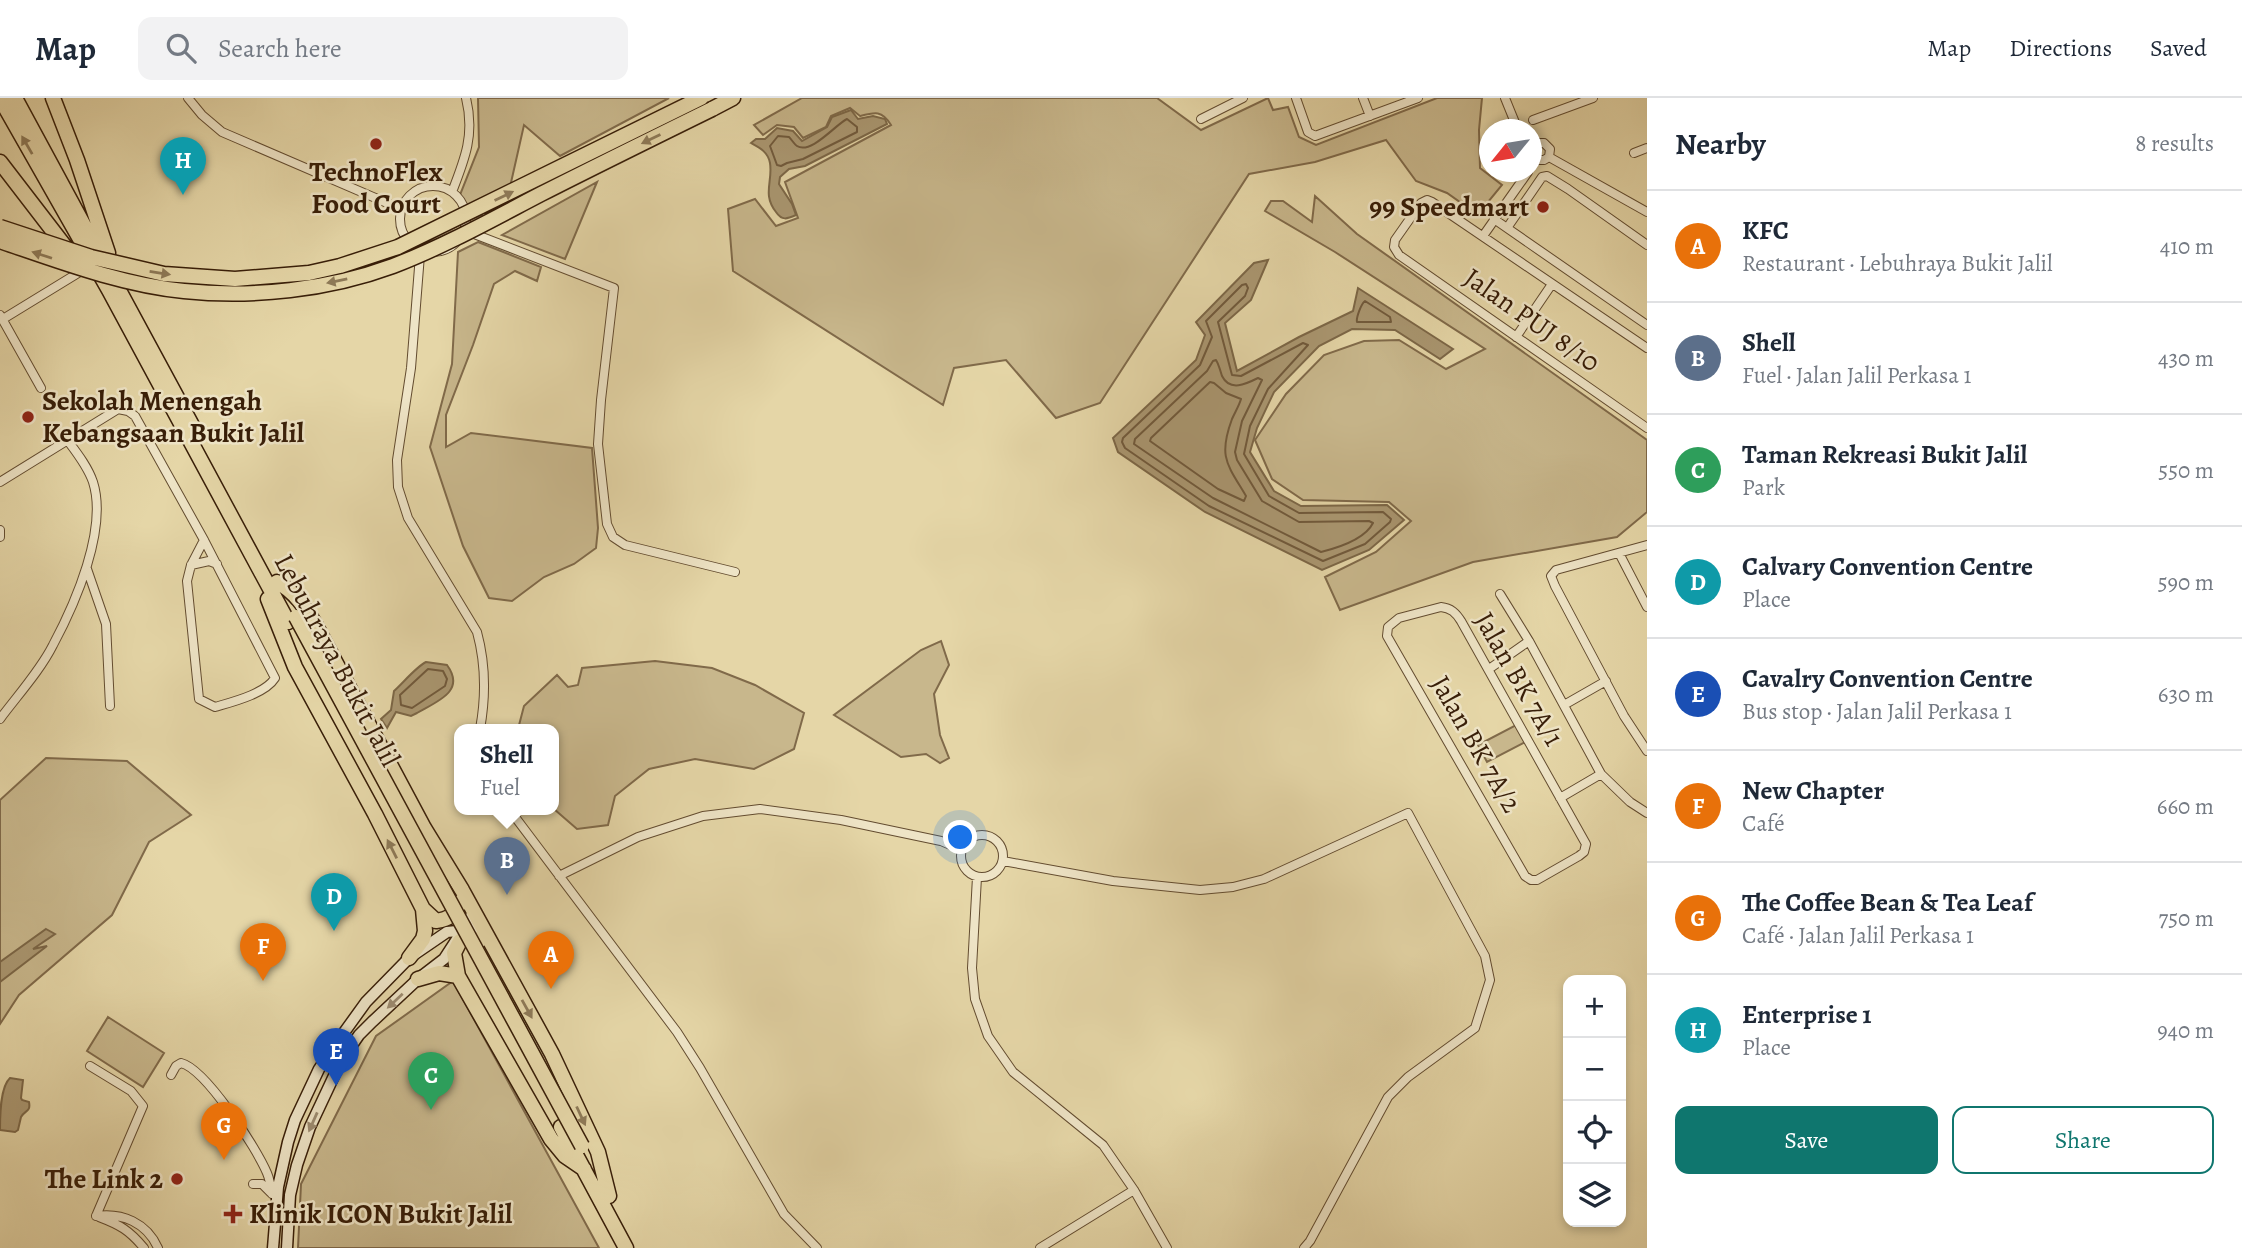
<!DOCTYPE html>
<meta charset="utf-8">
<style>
body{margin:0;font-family:Alegreya,serif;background:#f2f2f3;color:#1f2937}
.controls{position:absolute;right:21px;bottom:21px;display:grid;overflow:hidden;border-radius:14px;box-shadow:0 4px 10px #0003}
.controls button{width:63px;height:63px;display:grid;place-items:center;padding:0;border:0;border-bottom:2px solid #e0e1e3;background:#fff;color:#1f2937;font:35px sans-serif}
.compass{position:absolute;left:1479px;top:21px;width:63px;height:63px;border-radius:50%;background:#fff;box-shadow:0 4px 10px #0003;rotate:240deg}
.you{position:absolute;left:961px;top:740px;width:24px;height:24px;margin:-18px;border:5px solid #fff;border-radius:50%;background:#1a73e8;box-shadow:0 0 0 10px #1a73e833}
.badge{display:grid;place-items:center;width:46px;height:46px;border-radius:50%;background:#0f766e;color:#fff;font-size:23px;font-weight:700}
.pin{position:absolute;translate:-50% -58px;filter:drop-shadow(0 2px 4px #0008)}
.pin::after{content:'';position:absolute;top:37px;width:24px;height:21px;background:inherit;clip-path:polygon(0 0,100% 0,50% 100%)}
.popup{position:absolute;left:454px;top:626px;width:105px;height:91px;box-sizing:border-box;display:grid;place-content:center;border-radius:14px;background:#fff;filter:drop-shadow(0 2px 5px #0005);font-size:23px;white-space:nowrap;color:#747a83}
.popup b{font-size:26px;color:#1f2937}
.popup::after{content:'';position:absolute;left:50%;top:100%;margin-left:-14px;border:14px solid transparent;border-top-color:#fff}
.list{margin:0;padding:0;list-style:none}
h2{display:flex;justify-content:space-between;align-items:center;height:91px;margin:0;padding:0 28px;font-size:30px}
h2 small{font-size:23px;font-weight:400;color:#747a83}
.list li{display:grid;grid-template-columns:46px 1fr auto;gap:21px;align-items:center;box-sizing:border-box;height:112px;padding:0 28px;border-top:2px solid #e0e1e3}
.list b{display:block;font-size:26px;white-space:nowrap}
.list p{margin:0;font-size:23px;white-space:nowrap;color:#747a83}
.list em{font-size:23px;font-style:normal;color:#747a83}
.actions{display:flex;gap:14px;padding:21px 28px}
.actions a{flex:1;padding:16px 0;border:2px solid #0f766e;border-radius:14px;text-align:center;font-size:24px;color:#0f766e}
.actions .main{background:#0f766e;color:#fff}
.icon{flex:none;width:38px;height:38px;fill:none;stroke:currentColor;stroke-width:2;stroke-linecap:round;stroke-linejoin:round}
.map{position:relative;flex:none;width:1647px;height:1150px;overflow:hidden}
header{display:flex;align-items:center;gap:42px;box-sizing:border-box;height:98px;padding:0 35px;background:#fff;border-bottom:2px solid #e0e1e3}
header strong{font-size:33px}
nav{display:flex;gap:38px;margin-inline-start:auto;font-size:24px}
.search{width:490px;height:63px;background:#f2f2f3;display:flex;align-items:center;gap:18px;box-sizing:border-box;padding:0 24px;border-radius:14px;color:#747a83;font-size:26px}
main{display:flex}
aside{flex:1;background:#fff}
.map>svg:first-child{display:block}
.green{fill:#c8b78c;stroke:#806a4a;stroke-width:2}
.water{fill:#aa9771;stroke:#7c6747;stroke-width:2}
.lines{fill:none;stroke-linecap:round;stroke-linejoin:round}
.shore{stroke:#715a3c;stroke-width:2}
.minor-casing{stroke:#634c30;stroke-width:10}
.secondary-casing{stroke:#381e08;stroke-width:13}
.trunk-casing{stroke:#381e08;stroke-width:17}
.motorway-casing{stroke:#381e08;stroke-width:17}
.minor{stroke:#eee4c6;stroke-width:8}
.secondary{stroke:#eee4c6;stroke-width:10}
.trunk{stroke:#e5d6a7;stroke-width:14}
.motorway{stroke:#e5d6a7;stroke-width:14}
.trunk-bridge-casing{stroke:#381e08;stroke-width:17;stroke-linecap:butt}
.motorway-bridge-casing{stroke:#381e08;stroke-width:17;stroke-linecap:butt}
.trunk-bridge{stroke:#e5d6a7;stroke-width:14}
.motorway-bridge{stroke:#e5d6a7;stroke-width:14}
.oneway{fill:#8e7a58}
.oneway2{fill:#9c8b70}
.poi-dot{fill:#8f2418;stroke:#eee4c6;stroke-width:2.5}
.labels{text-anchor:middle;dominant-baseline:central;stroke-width:5;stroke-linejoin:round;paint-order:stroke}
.poi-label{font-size:28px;font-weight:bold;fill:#381e08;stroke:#eee4c6;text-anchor:end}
.street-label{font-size:28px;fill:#381e08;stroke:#eee4c6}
</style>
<header>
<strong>Map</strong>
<div class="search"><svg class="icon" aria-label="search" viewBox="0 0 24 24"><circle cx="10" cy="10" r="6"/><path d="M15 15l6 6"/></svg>Search here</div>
<nav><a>Map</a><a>Directions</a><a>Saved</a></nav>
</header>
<main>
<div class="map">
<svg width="1647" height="1150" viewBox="0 0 1647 1150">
<rect width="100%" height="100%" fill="#e5d6a7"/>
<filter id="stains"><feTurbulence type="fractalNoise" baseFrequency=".00286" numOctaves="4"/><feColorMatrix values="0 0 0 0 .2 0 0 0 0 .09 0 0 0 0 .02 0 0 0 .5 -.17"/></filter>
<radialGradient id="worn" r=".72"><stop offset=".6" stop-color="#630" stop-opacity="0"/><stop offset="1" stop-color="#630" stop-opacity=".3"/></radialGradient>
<!-- green -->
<path class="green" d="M478,0H669L560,58L524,27L510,89L468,109L460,97L479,49Z
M802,0H1157L1201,32L1268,0L1273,12L1288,9L1299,39L1316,47L1437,0H1482L1479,32L1480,70L1502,87L1484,109L1474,114L1447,95L1416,83L1386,42L1315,64L1249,76L1100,305L1056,320L1006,262L954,270L943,307L733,173L728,111L755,101L776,128L798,120L785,84L891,27C882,12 875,14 860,18L850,10L831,18L826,29L803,40L794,29L777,27L763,37L754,27Z
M597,84L565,161L502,137Z
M1315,98L1357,136L1647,342V414L1617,439L1473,464L1340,512L1325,479L1376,454L1411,423L1389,404L1303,402L1272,381L1255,342L1286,296L1324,257L1364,243L1399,242L1446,271L1485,251L1335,154L1265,113L1271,103H1283L1312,124Z
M478,144L541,169L537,183L515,173L494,186L473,247L446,317V349L471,335L592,350L598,430L596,450L574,466L544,479L512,503L489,500L463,448L430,349L452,266L458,154Z
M941,543L949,567L934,596L940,637L949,660L940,665L926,656L901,659L834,617L921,552Z
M655,563L712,570L755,587L804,615L794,651L754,671L695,661L649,671L615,698L608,727L577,731L554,711V631H518L524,608L557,577L568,589L578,587L582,570Z
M1518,626L1527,643L1487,664L1478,647Z
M46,660L127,663L191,717L149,744L112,817L19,897L0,926V702Z
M453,883L599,1150H298L301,1086L376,938Z
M108,919L164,955L143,989L87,953Z"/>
<!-- water -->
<path class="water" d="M851,12L858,21L873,18L885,21L887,26L805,68L789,71L780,79L779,86L792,106L796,117C787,121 782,123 776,114C762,96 773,84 770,65C768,54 760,50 751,45L756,41H765L777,30L793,33L802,43L827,29L832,19Z
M1268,162L1251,202L1225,225L1237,273L1299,239L1353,213L1358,190L1453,251L1440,261L1395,232L1352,231L1319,248L1274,294L1257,330L1250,354L1274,393L1301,408L1387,407L1404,422L1369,452L1322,472L1205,414L1118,354L1113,340L1196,262L1205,237L1196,224L1254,165Z
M426,564L447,567C466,593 438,603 417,615L411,618L396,614L387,630L381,621L391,612L394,593C403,585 416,569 426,564Z
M46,831L55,836L33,851L47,848L0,884V864Z
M10,980L23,982L21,1000L22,1002L29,1004C31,1014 25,1012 21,1019L18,1032L15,1034L0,1032C0,1018 0,989 10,980Z"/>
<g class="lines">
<!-- shore -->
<path class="shore" d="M847,21L857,29V34L803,61L787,65L781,68L777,67L770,48L778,38L789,39C792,42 794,46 797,48C811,57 836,26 847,21Z
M1246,186L1248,190L1245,198L1218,224L1232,277L1241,278L1303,245L1308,247L1268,291L1250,328L1244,356L1269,398L1299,415L1383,414L1391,421L1390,424L1365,446L1323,463L1209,408L1125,350L1122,344L1123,340L1200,267L1212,239L1206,223L1242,187Z
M1365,203L1390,219L1391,224H1357C1356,220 1361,206 1365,203Z
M1216,262C1219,267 1220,272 1222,278C1230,294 1246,286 1258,280L1262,282L1242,323L1235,354L1237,362L1262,403L1299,424L1369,423L1373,425C1365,441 1337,450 1321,454L1213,400L1134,346L1135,341L1207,273L1213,263Z
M1210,284L1214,285L1226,295L1241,301C1239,308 1235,314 1232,321C1218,359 1227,366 1246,398L1244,403L1218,391L1150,343L1151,340Z
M428,571L443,573L447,581L445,588L412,610L401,607L400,597Z"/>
<defs>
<path id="minor" d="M188,0L202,17L222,34L401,111
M1296,0L1308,34L1315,38L1418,0
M1363,0L1370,18
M1505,0L1518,32
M1201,21L1243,0
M1533,22L1593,0
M1532,51L1538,45H1544L1550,51L1549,59
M1634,55L1647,50
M1549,59L1647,114
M1537,62H1544L1549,59
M400 121a33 33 0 1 1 66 0a33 33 0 1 1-66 0Z
M452,94C465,61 475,36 466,0
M1494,121L1647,227
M1507,130L1542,79L1547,78L1568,91L1647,147
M469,134L614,190L601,302L598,346L607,426L613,439L625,447L735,474
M1483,138L1528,74
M420,157L411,270L397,362L398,389L408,420L477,534C486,567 486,598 480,631
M0,217L41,290
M3,221L83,172
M1516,239L1552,186
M1647,250L1432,104L1427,102L1421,105L1395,142L1394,149L1399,157L1647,330
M0,384L118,311L128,313L135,318L204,442L275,580C265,596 232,604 215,609L199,601L187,483L191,467L204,442
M0,432V439
M1647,447L1556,472L1551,478L1555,488L1624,618L1647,653
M1619,455L1647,509
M191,467L209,463L217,466
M87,471L106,526L110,608
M1500,496L1529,543L1601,676L1630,704L1647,715
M1441,509C1451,510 1456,515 1461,523L1586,746L1584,754L1579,758L1537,782H1531L1525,778L1387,538L1388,529L1399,520Z
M1489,571L1529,543
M1564,607L1606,583
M0,621C17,598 40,573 53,547C75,506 108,431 93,384C88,369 77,355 68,343
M1560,700L1601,676
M509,711L677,934L700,970L784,1116L817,1150
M961 758a21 21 0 1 1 42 0a21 21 0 1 1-42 0Z
M1003,763L1113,783L1200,792L1233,789L1264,781L1408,715L1485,858L1490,882L1475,930L1408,979L1388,999L1310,1143L1304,1150
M559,778L638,739L703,718L760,711L841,722L941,743L962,752
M977,779L972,870L975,901L988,938L1013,974L1103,1047L1134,1092L1167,1150
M90,968L131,993L143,1008L96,1118
M171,977L176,968L181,965C206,971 257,1051 267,1075C270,1082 271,1089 272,1096
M253,1086H262L271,1095
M96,1118C122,1114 147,1125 158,1150
M99,1119C120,1127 129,1132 144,1150
M1040,1150L1134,1092"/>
<path id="secondary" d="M273,1150L278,1089L288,1044L295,1022L319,971L335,947L366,904L409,860L447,834L476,831L486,837
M287,1150L290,1097L297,1067L310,1029L341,963L359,937L372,924L418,881L444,861L470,821L473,812"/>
<path id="trunk" d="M0,0L109,192L288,524
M15,0L194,331
M53,0L77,62L108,155
M0,64L70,155
M277,484C295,494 305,509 315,526L424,730L462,792L552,956L598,1054L609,1098
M268,501L295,569L375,716L423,811L425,833L423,841L409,860
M423,811L436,823C449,821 455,817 460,804
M479,843L472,840L460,843L454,855L458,878L551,1041L565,1058L584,1071
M418,881L439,875L458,878
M561,1029L626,1150"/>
<path id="motorway" d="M712,11L733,0"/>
</defs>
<!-- minor casing -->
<use href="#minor" class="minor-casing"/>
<!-- secondary casing -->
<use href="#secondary" class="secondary-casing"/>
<!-- trunk casing -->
<use href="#trunk" class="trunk-casing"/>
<!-- motorway casing -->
<use href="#motorway" class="motorway-casing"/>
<!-- minor -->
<use href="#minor" class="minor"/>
<!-- secondary -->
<use href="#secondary" class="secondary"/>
<!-- trunk -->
<use href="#trunk" class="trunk"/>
<!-- motorway -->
<use href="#motorway" class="motorway"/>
<defs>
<path id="trunk-bridge" d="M296,519L582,1048"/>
<path id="motorway-bridge" d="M0,129L91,159L164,176L235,181L309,175L340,168L398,149L701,0
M0,143C59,163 122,187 184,193C253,200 328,192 393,168C445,148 493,121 541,96C598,67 655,39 712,11"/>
</defs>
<!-- trunk-bridge casing -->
<use href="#trunk-bridge" class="trunk-bridge-casing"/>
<!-- motorway-bridge casing -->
<use href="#motorway-bridge" class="motorway-bridge-casing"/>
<!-- trunk-bridge -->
<use href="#trunk-bridge" class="trunk-bridge"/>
<!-- motorway-bridge -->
<use href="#motorway-bridge" class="motorway-bridge"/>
</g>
<!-- one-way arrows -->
<defs><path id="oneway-solid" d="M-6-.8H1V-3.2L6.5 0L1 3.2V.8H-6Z" transform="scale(1.75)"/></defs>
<g class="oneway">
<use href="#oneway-solid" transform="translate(651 41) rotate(154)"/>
<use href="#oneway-solid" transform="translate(27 47) rotate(-120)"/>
<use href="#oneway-solid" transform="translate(504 98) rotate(-26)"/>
<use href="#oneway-solid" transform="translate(42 157) rotate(-162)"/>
<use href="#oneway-solid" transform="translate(160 175) rotate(9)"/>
<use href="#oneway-solid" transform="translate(337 183) rotate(168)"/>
<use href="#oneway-solid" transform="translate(392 751) rotate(-117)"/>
<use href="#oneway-solid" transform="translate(527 911) rotate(61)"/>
<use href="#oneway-solid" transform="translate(581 1018) rotate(65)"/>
</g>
<g class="oneway2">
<use href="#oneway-solid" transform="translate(395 903) rotate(137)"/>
<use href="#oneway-solid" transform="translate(313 1024) rotate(114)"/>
</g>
<!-- markers -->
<g class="poi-dot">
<circle cx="376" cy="46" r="7"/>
<circle cx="1543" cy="109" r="7"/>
<circle cx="28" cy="319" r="7"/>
<circle cx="177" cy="1081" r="7"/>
<path d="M229.5 1105.5h7v7h7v7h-7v7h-7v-7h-7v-7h7z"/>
</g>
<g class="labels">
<!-- poi labels -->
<g class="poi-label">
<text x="376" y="74" text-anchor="middle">TechnoFlex<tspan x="376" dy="32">Food Court</tspan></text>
<text x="1529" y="109">99 Speedmart</text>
<text x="42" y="303" text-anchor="start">Sekolah Menengah<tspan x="42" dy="32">Kebangsaan Bukit Jalil</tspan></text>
<text x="163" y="1081">The Link 2</text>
<text x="249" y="1116" text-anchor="start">Klinik ICON Bukit Jalil</text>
</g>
<!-- street labels -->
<g class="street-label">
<text transform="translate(1532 222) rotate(35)">Jalan PUJ 8/10</text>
<text transform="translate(337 562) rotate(62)">Lebuhraya Bukit Jalil</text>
<text transform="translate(1519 581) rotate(60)">Jalan BK 7A/1</text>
<text transform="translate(1476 646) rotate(60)">Jalan BK 7A/2</text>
</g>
</g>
<rect width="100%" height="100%" filter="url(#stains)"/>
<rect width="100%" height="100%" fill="url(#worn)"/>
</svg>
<div class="controls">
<button>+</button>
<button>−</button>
<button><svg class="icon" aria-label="locate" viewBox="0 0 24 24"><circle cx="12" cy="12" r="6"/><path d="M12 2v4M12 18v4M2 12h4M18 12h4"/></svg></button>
<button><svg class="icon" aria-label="layers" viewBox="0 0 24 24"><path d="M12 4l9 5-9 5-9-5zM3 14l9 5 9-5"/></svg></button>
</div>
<svg class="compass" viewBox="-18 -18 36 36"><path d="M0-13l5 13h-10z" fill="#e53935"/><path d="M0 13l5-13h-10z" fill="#747a83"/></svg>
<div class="you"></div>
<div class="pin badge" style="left:551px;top:891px;background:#e8710a">A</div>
<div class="pin badge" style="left:507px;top:797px;background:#5c6f8a">B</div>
<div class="popup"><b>Shell</b>Fuel</div>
<div class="pin badge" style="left:431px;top:1012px;background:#2e9e5b">C</div>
<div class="pin badge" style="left:334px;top:833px;background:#0f9aa8">D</div>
<div class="pin badge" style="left:336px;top:988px;background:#1a4fb4">E</div>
<div class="pin badge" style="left:263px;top:883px;background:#e8710a">F</div>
<div class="pin badge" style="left:224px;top:1062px;background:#e8710a">G</div>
<div class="pin badge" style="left:183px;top:97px;background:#0f9aa8">H</div>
</div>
<aside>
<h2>Nearby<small>8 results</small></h2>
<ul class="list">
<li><span class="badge" style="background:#e8710a">A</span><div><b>KFC</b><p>Restaurant · Lebuhraya Bukit Jalil</p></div><em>410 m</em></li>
<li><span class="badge" style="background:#5c6f8a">B</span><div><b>Shell</b><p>Fuel · Jalan Jalil Perkasa 1</p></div><em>430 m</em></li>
<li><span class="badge" style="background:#2e9e5b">C</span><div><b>Taman Rekreasi Bukit Jalil</b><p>Park</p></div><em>550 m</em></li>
<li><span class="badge" style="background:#0f9aa8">D</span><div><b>Calvary Convention Centre</b><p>Place</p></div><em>590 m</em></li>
<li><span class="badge" style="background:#1a4fb4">E</span><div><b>Cavalry Convention Centre</b><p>Bus stop · Jalan Jalil Perkasa 1</p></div><em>630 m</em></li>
<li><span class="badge" style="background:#e8710a">F</span><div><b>New Chapter</b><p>Café</p></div><em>660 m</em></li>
<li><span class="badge" style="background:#e8710a">G</span><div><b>The Coffee Bean &amp; Tea Leaf</b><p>Café · Jalan Jalil Perkasa 1</p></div><em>750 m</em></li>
<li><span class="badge" style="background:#0f9aa8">H</span><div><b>Enterprise 1</b><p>Place</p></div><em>940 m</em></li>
</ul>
<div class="actions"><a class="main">Save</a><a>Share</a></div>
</aside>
</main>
